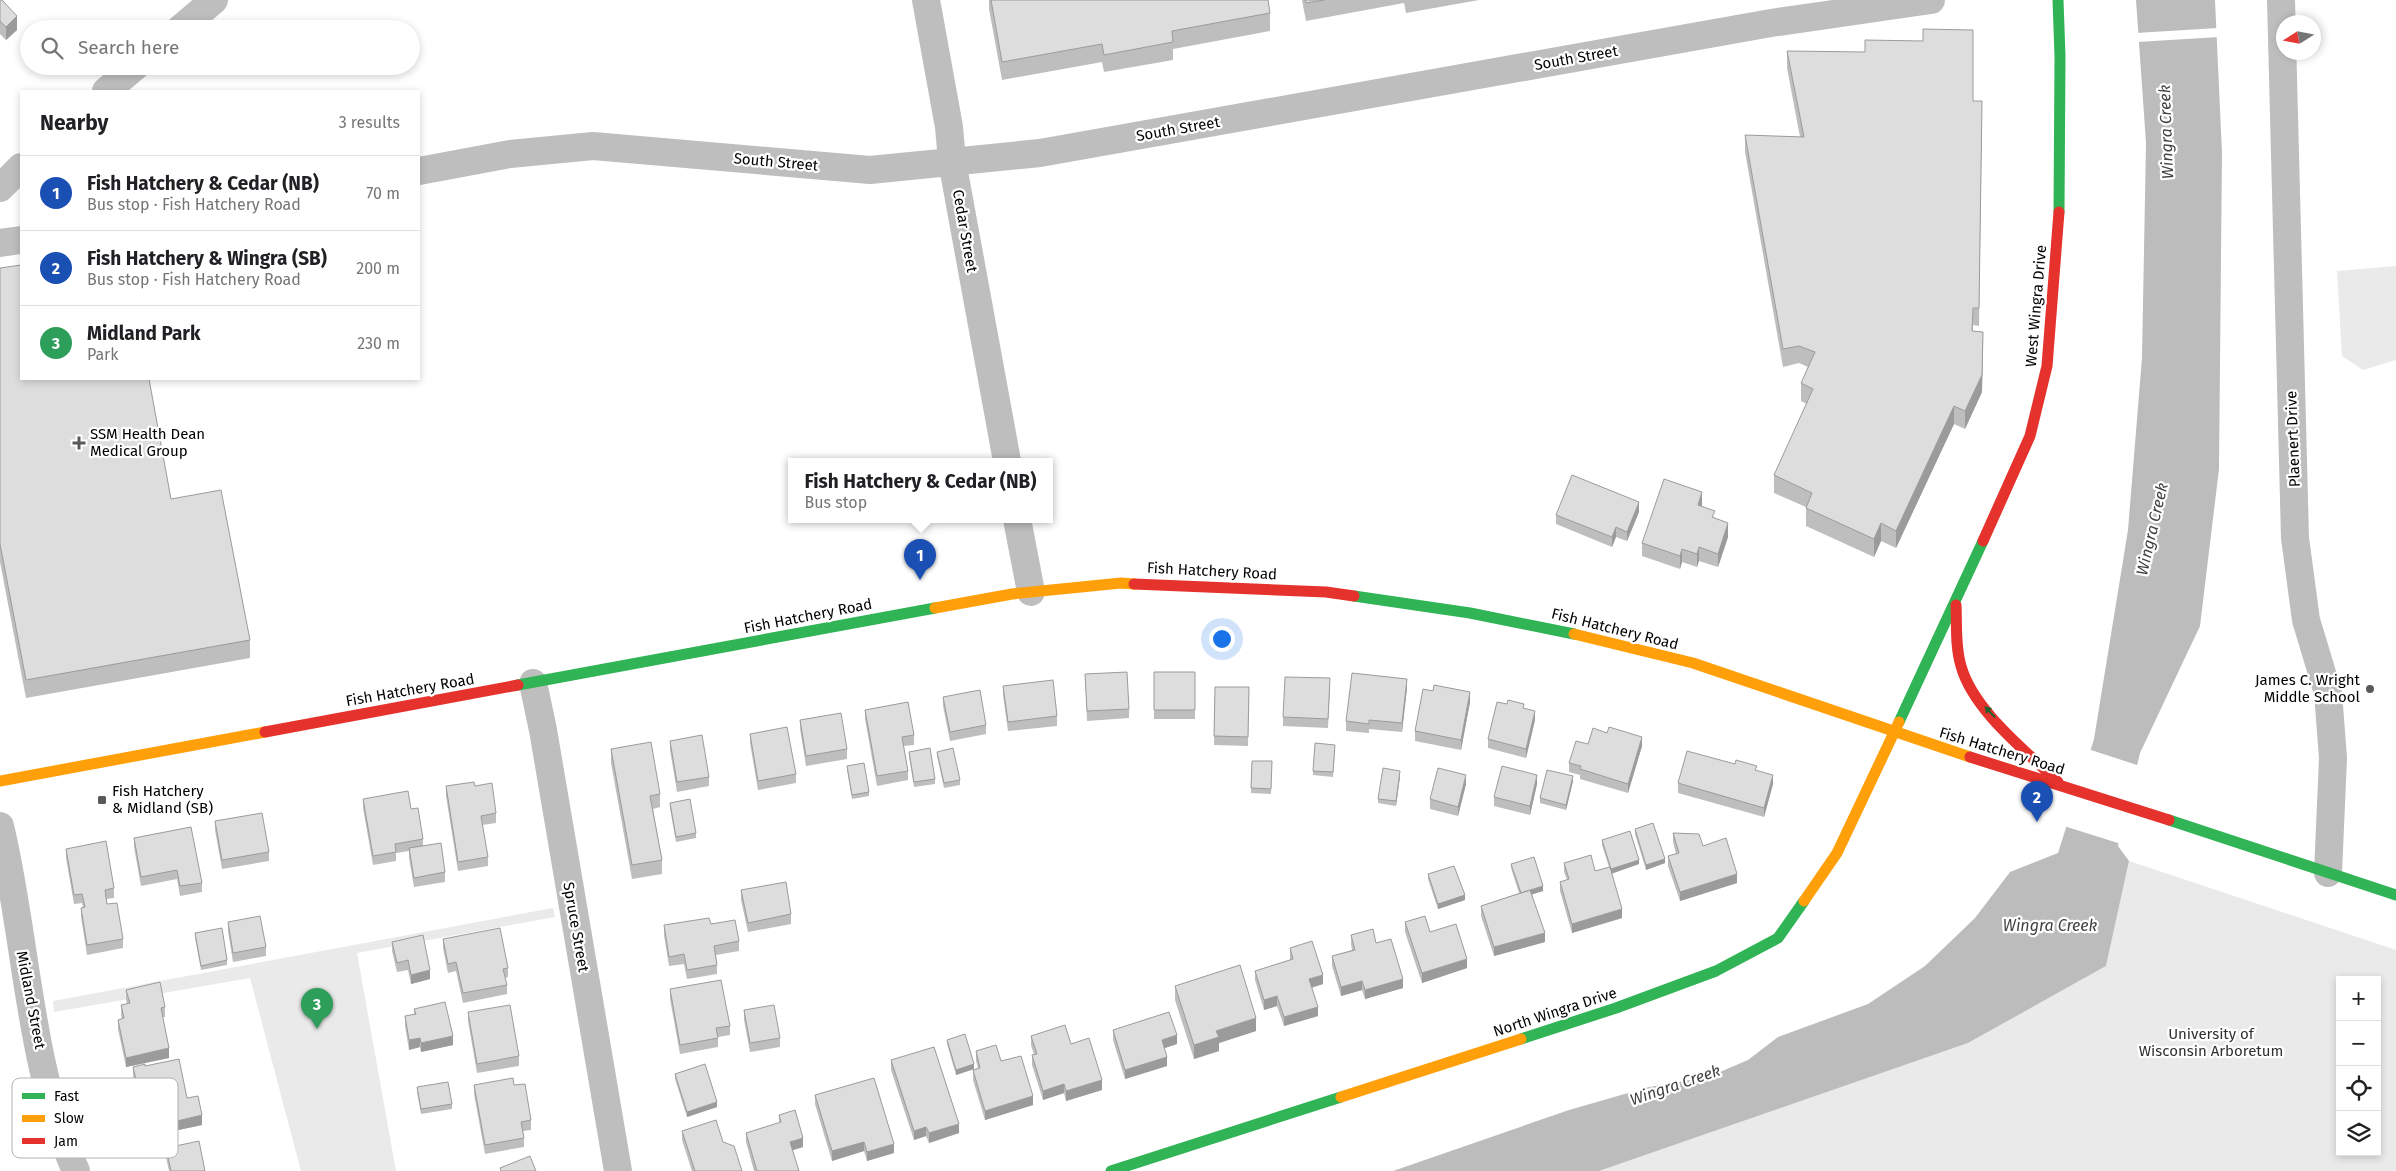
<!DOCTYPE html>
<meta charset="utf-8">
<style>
body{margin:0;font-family:"Fira Sans",sans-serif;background:#f2f2f2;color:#202124}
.controls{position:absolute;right:15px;bottom:15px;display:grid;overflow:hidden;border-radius:0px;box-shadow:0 2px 8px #0003}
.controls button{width:45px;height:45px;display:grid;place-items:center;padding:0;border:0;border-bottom:1px solid #e0e0e0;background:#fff;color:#202124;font:25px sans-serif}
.compass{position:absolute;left:2276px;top:15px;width:45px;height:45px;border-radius:50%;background:#fff;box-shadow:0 2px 8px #0003;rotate:259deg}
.you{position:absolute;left:1221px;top:638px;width:18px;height:18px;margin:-12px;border:4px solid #fff;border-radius:50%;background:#1a73e8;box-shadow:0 0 0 8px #1a73e833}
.badge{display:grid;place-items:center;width:32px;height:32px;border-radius:50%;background:#b45309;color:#fff;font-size:16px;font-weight:700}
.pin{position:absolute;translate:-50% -41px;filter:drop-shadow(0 1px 2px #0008)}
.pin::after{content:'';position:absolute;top:26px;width:18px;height:15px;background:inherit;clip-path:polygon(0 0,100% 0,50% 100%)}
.popup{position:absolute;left:788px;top:458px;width:265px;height:65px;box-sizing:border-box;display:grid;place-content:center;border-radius:0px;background:#fff;filter:drop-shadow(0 1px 4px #0005);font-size:16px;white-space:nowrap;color:#757577}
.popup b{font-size:19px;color:#202124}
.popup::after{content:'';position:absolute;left:50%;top:100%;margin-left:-10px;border:10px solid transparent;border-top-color:#fff}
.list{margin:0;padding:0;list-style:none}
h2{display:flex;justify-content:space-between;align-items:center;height:65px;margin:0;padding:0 20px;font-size:21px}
h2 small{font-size:16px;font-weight:400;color:#757577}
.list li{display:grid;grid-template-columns:32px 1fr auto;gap:15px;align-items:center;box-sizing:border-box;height:75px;padding:0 20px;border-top:1px solid #e0e0e0}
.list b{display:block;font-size:19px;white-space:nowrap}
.list p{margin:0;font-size:16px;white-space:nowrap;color:#757577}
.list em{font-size:16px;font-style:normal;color:#757577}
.icon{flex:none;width:28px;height:28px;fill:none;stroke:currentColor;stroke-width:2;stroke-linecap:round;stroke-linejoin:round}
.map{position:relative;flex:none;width:2396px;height:1171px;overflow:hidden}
.search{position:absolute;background:#fff;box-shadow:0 2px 8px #0003;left:20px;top:20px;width:400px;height:55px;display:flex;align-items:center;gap:12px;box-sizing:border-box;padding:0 18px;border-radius:28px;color:#757577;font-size:19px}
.panel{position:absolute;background:#fff;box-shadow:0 2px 8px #0003;left:20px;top:90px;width:400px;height:290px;border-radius:0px}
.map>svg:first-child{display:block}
.green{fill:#eaeaea;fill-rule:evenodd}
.water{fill:#bcbcbc}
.pier{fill:#fff}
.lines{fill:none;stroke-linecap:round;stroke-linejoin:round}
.street{stroke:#bebebe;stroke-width:28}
.fast{stroke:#30b455;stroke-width:11}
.slow{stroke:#ff9f0a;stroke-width:11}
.jam{stroke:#e5322d;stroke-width:11}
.wall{fill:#bebebe}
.shaded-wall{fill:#9b9b9b}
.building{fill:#ddd;stroke:#9b9b9b}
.oneway{fill:#1a632f}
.poi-dot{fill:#595959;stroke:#fff;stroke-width:2}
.labels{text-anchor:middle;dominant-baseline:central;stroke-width:4.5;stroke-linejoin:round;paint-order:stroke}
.street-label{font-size:15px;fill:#000;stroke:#fff}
.poi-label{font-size:15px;fill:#000;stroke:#fff;text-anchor:start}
.park-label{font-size:15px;fill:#303030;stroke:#fff}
.water-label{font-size:16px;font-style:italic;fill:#414141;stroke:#fff}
.key{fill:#fff;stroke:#b2b2b2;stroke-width:1}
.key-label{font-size:14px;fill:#000}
</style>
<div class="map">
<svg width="2396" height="1171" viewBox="0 0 2396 1171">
<rect width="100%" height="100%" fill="#fff"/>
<!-- green -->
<path class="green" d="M2396,266V360L2363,370L2342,356L2337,271Z
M2129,861L2396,950V1171H1599L1968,1043L2106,966ZM2340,980H2377V1152H2340Z
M553,908L555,917L357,953L396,1171H301L250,978L54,1012L53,1001Z"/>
<!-- water -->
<path class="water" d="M2136,0H2215L2222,153L2219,469L2200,626L2140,753L2118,846L2129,861L2106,966L1968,1043L1599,1171H1393L1569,1110L1649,1087L1708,1077L1748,1060L1778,1037L1868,1004L1925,966L1975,918L2010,872L2058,853L2094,739L2128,530L2142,358L2146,143Z"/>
<!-- pier -->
<path class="pier" d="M2218,28L2219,37L2137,42L2136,33Z
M2088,749L2140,766L2121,844L2064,826Z"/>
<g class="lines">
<!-- street -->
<path class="street" d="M926,0L949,127L952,161L1007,461
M2281,0L2295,538L2306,620L2328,693L2333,758L2328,873
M180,29L214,0
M106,91L136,66
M419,171L510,154L593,146L870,170L1040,153L1771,23L1931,0
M0,188L21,167
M0,243L21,240
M1017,519L1031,592
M533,683L543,730L618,1171
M0,826C27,939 28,1064 76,1171"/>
<!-- fast -->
<path class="fast" d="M2058,0L2060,56L2059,212
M1354,596L1470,613L1574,634
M518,685L935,608
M1899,722L1983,541
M2169,820L2396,895
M1521,1039L1616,1008L1716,971L1778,938L1804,901
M1111,1171L1341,1097"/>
<!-- slow -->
<path class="slow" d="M935,608L1012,594L1121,583L1134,584
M1574,634L1693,663L1970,757
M0,781L265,732
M1804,901L1837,853L1899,722
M1341,1097L1521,1039"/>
<!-- jam -->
<path class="jam" d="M1983,541L2030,436L2047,366L2059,212
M1134,584L1326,592L1354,596
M1956,605C1957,625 1955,646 1961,666C1973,710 2026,751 2058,782
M265,732L518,685
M1970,757L2169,820"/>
</g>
<!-- wall -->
<path class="wall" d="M0,0L17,30L6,40L0,34Z
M989,0H1268L1270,13V31L1173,49V60L1104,72L1102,62L1002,80L989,9Z
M1302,0H1479L1406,13L1404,3L1306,21Z
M1787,51L1973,101L1982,119L1979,326L1973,325V331L1983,350L1982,392L1965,429L1954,424L1896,548L1881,541L1874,557L1806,526V507L1774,493V475L1807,404L1801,401V383L1808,367L1799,363L1783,367L1745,152V135L1800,137L1787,68Z
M0,268L171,499L250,640V658L26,698L0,562Z
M1702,506L1715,518L1728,537L1718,567L1699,561L1697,567L1682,562L1680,569L1642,556V543Z
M1639,512L1627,541L1616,537L1612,547L1556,524V515Z
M1154,672H1195V719H1154Z
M1085,674L1129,709V718L1087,721Z
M1003,686L1057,716V726L1008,731L1003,695Z
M1215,687H1249L1248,746L1214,745Z
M1330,688L1328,728L1283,726V717Z
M1407,688L1402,732L1369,729V733L1346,731V721Z
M1433,691L1470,702L1461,750L1415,741V731Z
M943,697L986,725V734L950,741L943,706Z
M1524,708L1535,720L1526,758L1488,748V739Z
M865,710L914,735V745L903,746L908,771V780L877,786L865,719Z
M800,720L847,749V759L806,766L800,729Z
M1607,733L1642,746L1628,793L1580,779V775L1569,772V763L1588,744Z
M750,734L796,774V783L758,790L750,743Z
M670,741L709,777V786L677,792L670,750Z
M611,749L660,794V807L653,809L662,860V874L632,879L611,763Z
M1335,750L1333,777L1313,775V771Z
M909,752L935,779V784L914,787L909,756Z
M937,752L960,780V785L944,788L937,756Z
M1252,761H1272L1271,794L1251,793Z
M847,766L869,792V796L852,799L847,770Z
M1757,771L1773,784L1764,817L1678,793V783Z
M1400,776L1396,806L1378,803V799Z
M1573,781L1566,810L1540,803V798Z
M1466,784L1458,816L1430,809V799Z
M1537,784L1530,815L1494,806V797Z
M446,786H475L496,813V823L482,825L488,857V866L458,871L446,796Z
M363,799L411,809L423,839V846L445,872V882L414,887L409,858V851L396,853V861L373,865L363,808Z
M670,803L696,833V838L676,842L670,808Z
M215,821L269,852V861L222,869L215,830Z
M1635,829L1665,863L1646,870L1635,834Z
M1673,833L1703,846L1737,883L1680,901L1668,866V856L1676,854L1673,842Z
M134,838L202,883V892L180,896L177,879L141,886L134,847Z
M1602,840L1639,864L1612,873L1622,918L1572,933L1560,891V882L1567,880L1564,872V863L1595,871L1609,867L1602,845Z
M66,849L114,888V898L106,899L107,904L123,939V948L87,955L81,917V908L83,907L82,903L74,904L66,858Z
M1511,864L1543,891L1532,894L1545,942L1494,956L1481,916V906L1519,893L1511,868Z
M1428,874L1465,900L1438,909L1428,879Z
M741,890L791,914V924L748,932L741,900Z
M228,922L266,947V956L233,962L228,931Z
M1405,922L1430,932L1467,968L1422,983L1405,932Z
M711,924L739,941V951L716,955L717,965V974L687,979L684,964L669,966L664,935V925Z
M195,933L227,960V965L201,970L195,938Z
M1351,935L1376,943L1403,988L1365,999L1362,990L1341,996L1332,966V956L1352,950L1351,944Z
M443,939L508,968V977L505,978L507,985V994L463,1003L456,971L448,973L443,948Z
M392,942L430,979L411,984L408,970L397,972L392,951Z
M1290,948L1323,984L1312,988L1318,1016L1284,1026L1277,1006L1264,1010L1255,980V971L1290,960Z
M1175,986L1256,1031L1219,1043V1051L1194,1059L1175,1000Z
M670,989L730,1026V1035L718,1037V1047L680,1054L670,999Z
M126,990L165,1007V1017H162L169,1058L126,1067L118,1029V1020L122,1019L121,1015V1005L127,1004L126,999Z
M414,1009L453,1045L421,1052L420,1047L409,1050L405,1026V1016L414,1014Z
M744,1010L780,1038V1047L750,1052L744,1020Z
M468,1012L519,1056V1066L477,1073L468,1021Z
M1113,1030L1177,1044L1164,1048L1167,1066L1125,1079L1113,1040Z
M1031,1036L1071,1044L1102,1090L1066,1101L1064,1093L1043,1100L1032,1065V1055H1034L1031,1045Z
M947,1040L974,1069L956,1075L947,1044Z
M976,1051L1001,1061L1033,1105L985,1120L973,1080V1070L978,1068L976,1061Z
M891,1060L959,1133L929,1143L926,1136L914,1140L891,1070Z
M145,1066L187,1098L202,1125L169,1132L165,1118L154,1120L149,1099L139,1102L133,1076V1067Z
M675,1074L717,1107L687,1117L675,1079Z
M474,1085H514L531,1120V1130L523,1131L524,1138V1147L485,1154L474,1094Z
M417,1087L452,1104V1109L421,1114L417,1092Z
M815,1095L894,1153L867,1161L864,1151L832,1161L815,1104Z
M779,1115L803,1147L792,1150L799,1171H754L746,1142V1133L779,1123Z
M682,1131L723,1142L742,1171H692L682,1140Z
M166,1148L205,1171H169L166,1157Z"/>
<!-- shaded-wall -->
<path class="shaded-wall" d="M17,16V30L6,40V27Z
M1983,332L1982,392L1965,429V411Z
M1954,406V424L1896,548V531Z
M1702,492V506L1698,519V505Z
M1639,502V512L1627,541V532Z
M1728,523V537L1718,567V554Z
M1881,523V541L1874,557V539Z
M1616,527V537L1612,547V537Z
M1699,547V561L1697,567V554Z
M1682,549V562L1680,569V556Z
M1407,679V688L1402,732V723Z
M1470,692V702L1461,750V740Z
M1535,711V720L1526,758V749Z
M1642,737V746L1628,793V784Z
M1400,771V776L1396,806V801Z
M1466,775V784L1458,816V807Z
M1537,775V784L1530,815V806Z
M1773,775V784L1764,817V808Z
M1573,776V781L1566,810V805Z
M1665,859V863L1646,870V865Z
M1639,860V864L1611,874V869Z
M1737,874V883L1680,901V892Z
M1543,886V891L1521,898V893Z
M1465,895V900L1438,909V904Z
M1622,909V918L1572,933V924Z
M1545,933V942L1494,956V947Z
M1467,959V968L1422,983V973Z
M430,970V979L411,984V975Z
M1323,975V984L1309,988V979Z
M1403,979V988L1365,999V990Z
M1362,981V990L1341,996V987Z
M1277,996V1006L1264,1010V1000Z
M1318,1007V1016L1284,1026V1017Z
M1256,1018V1031L1219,1043V1051L1194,1059V1045L1216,1031Z
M1177,1035V1044L1162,1049V1040Z
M453,1036V1045L421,1052V1043Z
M420,1038V1047L409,1050V1040Z
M169,1048V1058L126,1067V1058Z
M1167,1057V1066L1125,1079V1070Z
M974,1064V1069L956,1075V1070Z
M1102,1080V1090L1066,1101V1091Z
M1064,1084V1093L1043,1100V1091Z
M149,1090V1099L139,1102V1092Z
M1033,1096V1105L985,1120V1111Z
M717,1102V1107L687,1117V1112Z
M202,1115V1125L169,1132V1123Z
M959,1124V1133L929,1143V1133Z
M926,1127V1136L914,1140V1131Z
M803,1138V1147L790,1151V1142Z
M864,1142V1151L832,1161V1151Z
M894,1144V1153L867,1161V1152Z"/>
<!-- building -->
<path class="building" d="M0,0H2L17,16L6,27L0,21Z
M991,0H1268L1270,13L1172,31L1173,42L1104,55L1102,44L1002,62Z
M1305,0H1324L1306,3Z
M1923,29L1973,30V101H1982L1979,308H1973L1972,331L1983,332L1982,375L1965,411L1954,406L1896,531L1881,523L1874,539L1806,508L1812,493L1774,475L1813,389L1801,383L1815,352L1799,346L1783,349L1745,135L1804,137L1787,51L1865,52V40L1923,41Z
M21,265V379H149L171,499L221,490L250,640L26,680L0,544V268Z
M1572,475L1639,502L1627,532L1616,527L1612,537L1556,515Z
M1664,479L1702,492L1698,505L1715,511L1712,517L1728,523L1718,554L1699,547L1697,554L1682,549L1680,556L1642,543Z
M1127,672L1129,709L1087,711L1085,674Z
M1154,672H1195V710H1154Z
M1352,673L1407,679L1402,723L1369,720V724L1346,721Z
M1285,677L1330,678L1328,719L1283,717Z
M1053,680L1057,716L1008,722L1003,686Z
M1434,685L1470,692L1461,740L1415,731L1423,689L1433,691Z
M1215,687H1249L1248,737L1214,736Z
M980,690L986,725L950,732L943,697Z
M1508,700L1524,704L1523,708L1535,711L1526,749L1488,739L1497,702L1507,704Z
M908,702L914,735L902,737L908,771L877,776L865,710Z
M841,713L847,749L806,756L800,720Z
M787,727L796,774L758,781L750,734Z
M1609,727L1642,737L1628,784L1580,769L1581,766L1569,763L1576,741L1588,744L1593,728L1607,733Z
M702,735L709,777L677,782L670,741Z
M651,742L660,794L650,796L662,860L632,865L611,749Z
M1315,743L1335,745L1333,772L1313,771Z
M930,748L935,779L914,782L909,752Z
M953,748L960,780L944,783L937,752Z
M1687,751L1735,764L1736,760L1757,766L1755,770L1773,775L1764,808L1678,783Z
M1252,761H1272L1271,789L1251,788Z
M864,763L869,792L852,795L847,766Z
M1502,766L1537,775L1530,806L1494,797Z
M1383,768L1400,771L1396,801L1378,799Z
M1438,768L1466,775L1458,807L1430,799Z
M1547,770L1573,776L1566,805L1540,798Z
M474,782L475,786L492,783L496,813L481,816L488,857L458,862L446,786Z
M408,791L411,809L418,808L423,839L395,844L396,852L373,856L363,799Z
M690,799L696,833L676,837L670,803Z
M262,813L269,852L222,860L215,821Z
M1653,823L1665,859L1646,865L1635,829Z
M191,827L202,883L180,886L177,870L141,877L134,838Z
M1630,831L1639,860L1611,869L1602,840Z
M1673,833L1699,834L1703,846L1726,838L1737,874L1680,892L1668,856L1679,853Z
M106,841L114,888L105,890L107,904L117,903L123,939L87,945L81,908L85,907L82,894L74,895L66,849Z
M441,843L445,872L414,878L409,848Z
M1591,855L1595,871L1610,867L1622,909L1572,924L1560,882L1569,879L1564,863Z
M1534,857L1543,886L1521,893L1511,864Z
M1454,866L1465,895L1438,904L1428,874Z
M786,882L791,914L748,923L741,890Z
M1530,890L1545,933L1494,947L1481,906Z
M260,916L266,947L233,953L228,922Z
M1425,916L1430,932L1456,924L1467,959L1422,973L1405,922Z
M709,918L711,924L735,920L739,941L714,946L717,965L687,970L684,954L669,957L664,925Z
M222,928L227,960L201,966L195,933Z
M500,928L508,968L503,969L507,985L463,993L456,962L448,964L443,939Z
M1373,929L1376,943L1391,939L1403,979L1365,990L1362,981L1341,987L1332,956L1355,950L1351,935Z
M423,935L430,970L411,975L408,960L397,963L392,942Z
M1312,941L1323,975L1309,979L1318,1007L1284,1017L1277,996L1264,1000L1255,971L1293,959L1290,948Z
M1240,965L1256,1018L1216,1031L1219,1037L1194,1045L1175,986Z
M721,980L730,1026L716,1028L718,1038L680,1045L670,989Z
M160,982L165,1007L161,1008L169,1048L126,1058L118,1020L124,1018L121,1005L130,1003L126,990Z
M445,1002L453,1036L421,1043L420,1038L409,1040L405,1016L416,1014L414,1009Z
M510,1005L519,1056L477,1064L468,1012Z
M774,1005L780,1038L750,1043L744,1010Z
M1169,1012L1177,1035L1162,1040L1167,1057L1125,1070L1113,1030Z
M1065,1025L1071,1044L1089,1038L1102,1080L1066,1091L1064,1084L1043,1091L1032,1055L1037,1054L1031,1036Z
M965,1034L974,1064L956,1070L947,1040Z
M996,1045L1001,1061L1021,1056L1033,1096L985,1111L973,1070L980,1068L976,1051Z
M934,1047L959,1124L929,1133L926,1127L914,1131L891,1060Z
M179,1059L187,1098L198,1096L202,1115L169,1123L165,1108L154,1111L149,1090L139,1092L133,1067L145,1064V1066Z
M705,1064L717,1102L687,1112L675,1074Z
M513,1078L514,1085L525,1084L531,1120L521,1122L524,1138L485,1145L474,1085Z
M874,1078L894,1144L867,1152L864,1142L832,1151L815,1095Z
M448,1082L452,1104L421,1109L417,1087Z
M795,1110L803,1138L790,1142L799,1171H757L746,1133L781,1122L779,1115Z
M716,1120L723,1142L734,1146L742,1171H695L682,1131Z
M199,1141L205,1171H171L166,1148Z
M530,1156L536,1171H501L500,1168Z"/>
<!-- one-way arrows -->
<defs><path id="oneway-solid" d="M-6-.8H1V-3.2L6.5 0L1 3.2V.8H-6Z" transform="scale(1.25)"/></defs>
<use class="oneway" href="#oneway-solid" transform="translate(1990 712) rotate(-133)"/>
<!-- markers -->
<g class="poi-dot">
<path d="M76.5 435.5h5v5h5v5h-5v5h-5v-5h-5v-5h5z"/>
<circle cx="2370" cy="689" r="5"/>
<rect x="97" y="795" width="10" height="10" rx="2.5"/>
</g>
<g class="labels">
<!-- street labels -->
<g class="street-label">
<text transform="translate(1576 58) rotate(-10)">South Street</text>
<text transform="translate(1178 129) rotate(-10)">South Street</text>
<text transform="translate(776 162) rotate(5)">South Street</text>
<text transform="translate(965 231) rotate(80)">Cedar Street</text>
<text transform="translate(2036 306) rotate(-85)">West Wingra Drive</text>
<text transform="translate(2293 439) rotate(-92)">Plaenert Drive</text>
<text transform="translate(1212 571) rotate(3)">Fish Hatchery Road</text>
<text transform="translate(808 616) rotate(-11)">Fish Hatchery Road</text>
<text transform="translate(1615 629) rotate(14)">Fish Hatchery Road</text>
<text transform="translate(410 690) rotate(-10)">Fish Hatchery Road</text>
<text transform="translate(2002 751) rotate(17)">Fish Hatchery Road</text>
<text transform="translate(576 927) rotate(80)">Spruce Street</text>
<text transform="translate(31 1000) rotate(79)">Midland Street</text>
<text transform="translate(1555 1012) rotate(-18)">North Wingra Drive</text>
</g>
<!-- poi labels -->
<g class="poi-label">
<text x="90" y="434">SSM Health Dean<tspan x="90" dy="17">Medical Group</tspan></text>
<text x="2360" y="680" text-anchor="end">James C. Wright<tspan x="2360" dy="17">Middle School</tspan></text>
<text x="112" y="791">Fish Hatchery<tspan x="112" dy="17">&amp; Midland (SB)</tspan></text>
</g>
<!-- park labels -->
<g class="park-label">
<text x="2211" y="1034">University of<tspan x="2211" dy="17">Wisconsin Arboretum</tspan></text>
</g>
<!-- water labels -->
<g class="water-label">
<text transform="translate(2166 132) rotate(-92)">Wingra Creek</text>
<text transform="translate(2152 529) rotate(-77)">Wingra Creek</text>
<text x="2050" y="925">Wingra Creek</text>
<text transform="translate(1675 1085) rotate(-19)">Wingra Creek</text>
</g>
</g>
<!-- legend -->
<rect x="12" y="1078" width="166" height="80" rx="8" class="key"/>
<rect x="22" y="1093" width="23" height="6" fill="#30b455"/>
<rect x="22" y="1115" width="23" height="7" fill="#ff9f0a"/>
<rect x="22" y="1138" width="23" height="6" fill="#e5322d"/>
<g class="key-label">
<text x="54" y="1101">Fast</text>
<text x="54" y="1123">Slow</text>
<text x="54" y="1146">Jam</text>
</g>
</svg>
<div class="controls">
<button>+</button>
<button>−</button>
<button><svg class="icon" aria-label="locate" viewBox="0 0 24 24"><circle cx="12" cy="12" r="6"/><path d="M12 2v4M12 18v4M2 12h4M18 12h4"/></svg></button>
<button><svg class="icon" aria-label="layers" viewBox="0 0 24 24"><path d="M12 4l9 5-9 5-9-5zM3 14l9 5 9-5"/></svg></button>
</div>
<svg class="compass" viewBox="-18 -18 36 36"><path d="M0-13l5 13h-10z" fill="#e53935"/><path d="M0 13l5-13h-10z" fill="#757577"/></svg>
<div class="you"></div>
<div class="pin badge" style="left:920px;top:580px;background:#1a4fb4">1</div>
<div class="popup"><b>Fish Hatchery &amp; Cedar (NB)</b>Bus stop</div>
<div class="pin badge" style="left:2037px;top:822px;background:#1a4fb4">2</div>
<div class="pin badge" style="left:317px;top:1029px;background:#2e9e5b">3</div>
<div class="search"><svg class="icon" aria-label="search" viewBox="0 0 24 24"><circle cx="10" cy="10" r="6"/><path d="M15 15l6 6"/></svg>Search here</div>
<section class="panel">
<h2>Nearby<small>3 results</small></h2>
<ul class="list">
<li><span class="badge" style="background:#1a4fb4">1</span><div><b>Fish Hatchery &amp; Cedar (NB)</b><p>Bus stop · Fish Hatchery Road</p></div><em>70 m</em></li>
<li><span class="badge" style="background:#1a4fb4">2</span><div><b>Fish Hatchery &amp; Wingra (SB)</b><p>Bus stop · Fish Hatchery Road</p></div><em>200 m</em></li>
<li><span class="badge" style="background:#2e9e5b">3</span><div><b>Midland Park</b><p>Park</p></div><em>230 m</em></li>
</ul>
</section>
</div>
